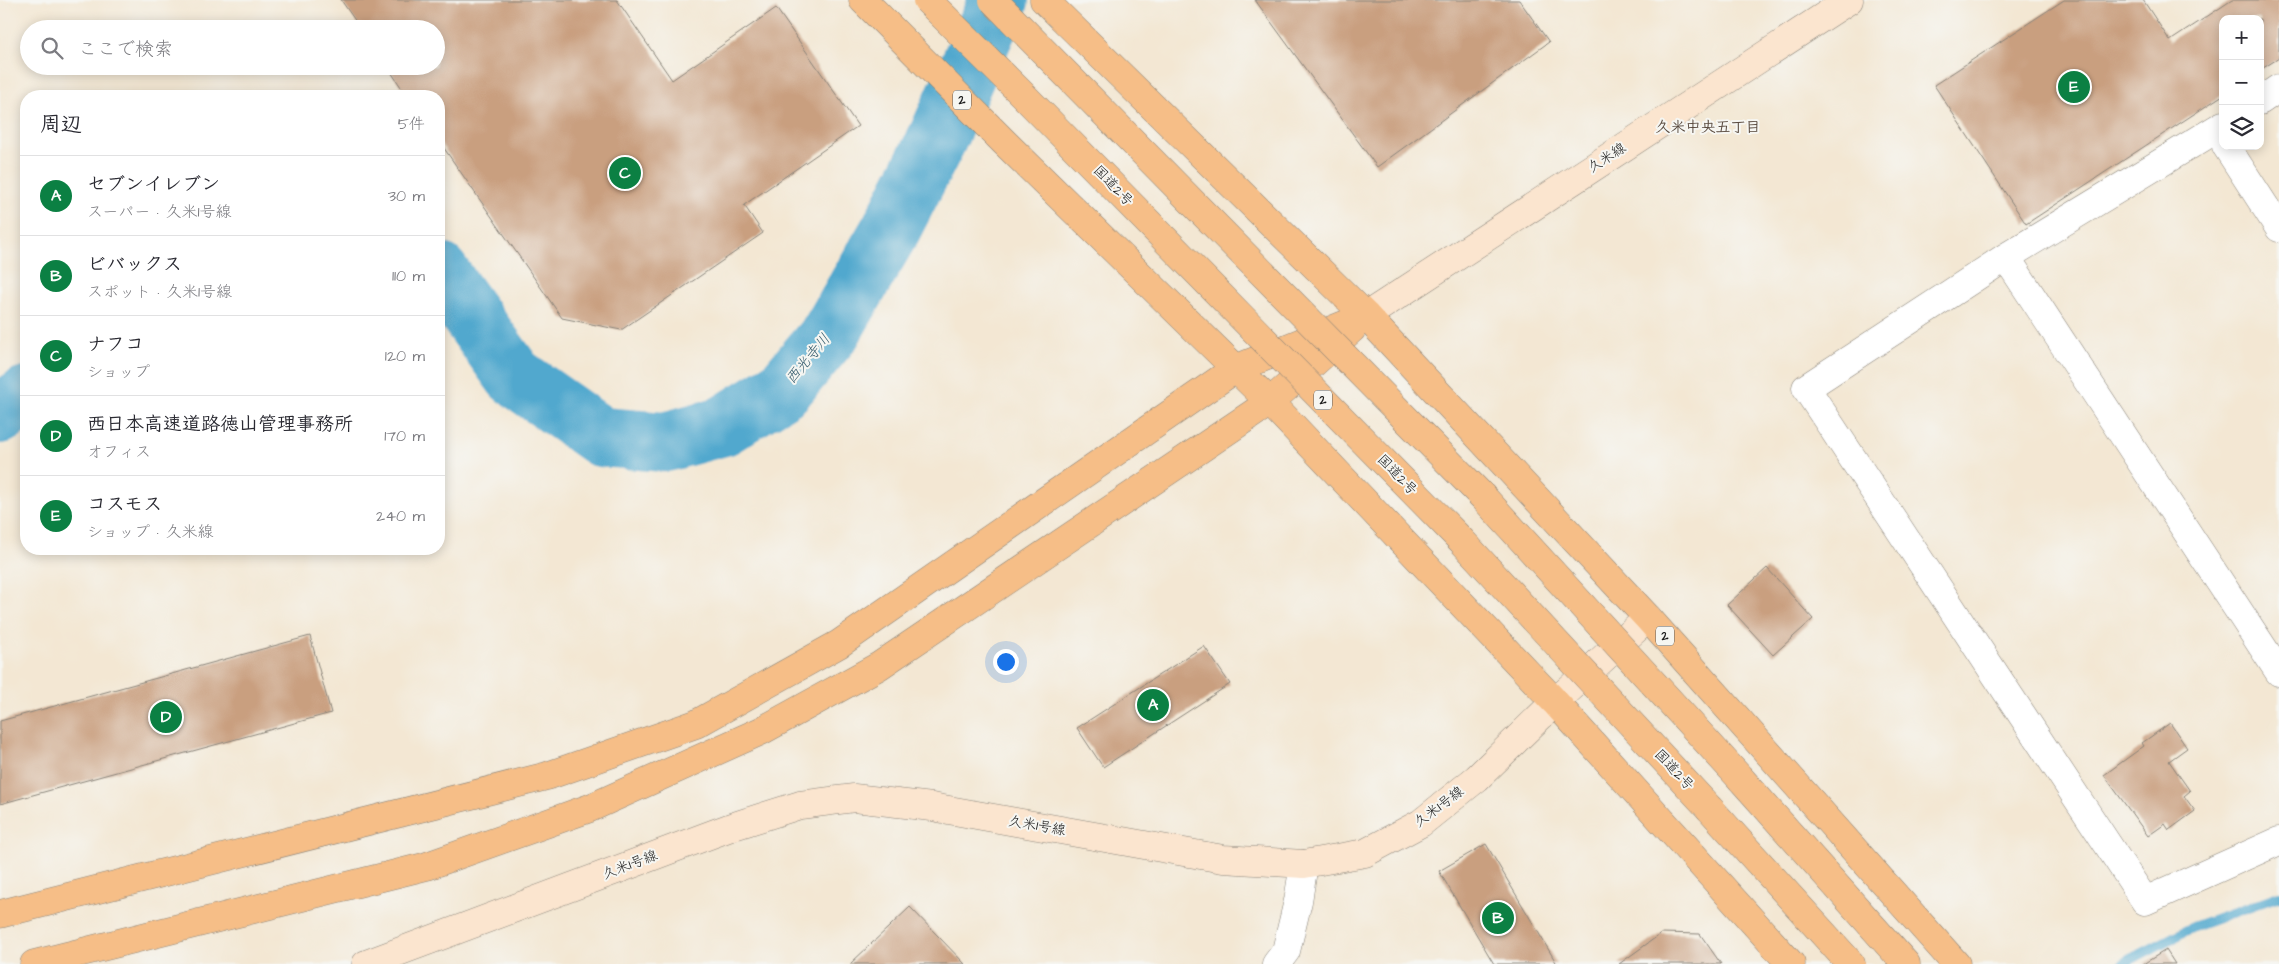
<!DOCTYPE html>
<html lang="ja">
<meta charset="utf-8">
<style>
body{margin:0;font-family:"Architects Daughter","Klee One",sans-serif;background:#f2f2f3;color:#2b2b33}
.controls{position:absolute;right:15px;top:15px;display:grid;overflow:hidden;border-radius:10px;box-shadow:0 2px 12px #0003}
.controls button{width:45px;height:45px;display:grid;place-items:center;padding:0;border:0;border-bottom:1px solid #e1e1e2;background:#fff;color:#2b2b33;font:25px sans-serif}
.you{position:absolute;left:1005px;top:661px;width:18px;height:18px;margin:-12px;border:4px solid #fff;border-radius:50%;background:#1a73e8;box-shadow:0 0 0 8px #1a73e833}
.badge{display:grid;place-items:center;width:32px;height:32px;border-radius:50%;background:#0b8043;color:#fff;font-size:16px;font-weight:700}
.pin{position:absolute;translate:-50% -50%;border:2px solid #fff;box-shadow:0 1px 5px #0006}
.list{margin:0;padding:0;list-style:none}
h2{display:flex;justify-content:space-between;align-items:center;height:65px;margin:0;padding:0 20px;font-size:21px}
h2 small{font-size:16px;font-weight:400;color:#7c7c81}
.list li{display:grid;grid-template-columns:32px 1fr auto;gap:15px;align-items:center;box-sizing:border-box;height:80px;padding:0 20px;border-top:1px solid #e1e1e2}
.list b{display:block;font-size:19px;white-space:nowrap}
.list p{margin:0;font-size:16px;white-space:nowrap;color:#7c7c81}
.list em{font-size:16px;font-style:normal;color:#7c7c81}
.icon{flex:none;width:28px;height:28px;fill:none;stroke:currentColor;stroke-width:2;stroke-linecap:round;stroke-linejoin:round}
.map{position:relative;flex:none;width:2279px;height:964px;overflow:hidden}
.search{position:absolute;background:#fff;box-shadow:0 2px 12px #0003;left:20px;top:20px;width:425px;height:55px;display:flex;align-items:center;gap:12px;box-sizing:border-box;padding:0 18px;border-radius:28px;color:#7c7c81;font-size:19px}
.panel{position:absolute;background:#fff;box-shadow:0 2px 12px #0003;left:20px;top:90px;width:425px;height:465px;border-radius:20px}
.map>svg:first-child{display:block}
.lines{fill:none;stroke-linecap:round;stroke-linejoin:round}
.stream{stroke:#51a8ce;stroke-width:10}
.river{stroke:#51a8ce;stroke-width:60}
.building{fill:#c99f7f}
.street-casing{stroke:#888278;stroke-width:29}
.secondary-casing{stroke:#888278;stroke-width:29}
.highway-casing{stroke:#888278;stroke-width:29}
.street{stroke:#fff;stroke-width:28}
.secondary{stroke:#fbe5cf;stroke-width:28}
.highway{stroke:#f6be87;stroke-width:28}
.highway-bridge-casing{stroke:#888278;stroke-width:29;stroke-linecap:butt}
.highway-bridge{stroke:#f6be87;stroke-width:28}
.labels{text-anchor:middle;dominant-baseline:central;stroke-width:4;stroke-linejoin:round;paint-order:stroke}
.shield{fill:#f6f6f2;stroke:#5d5d5c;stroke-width:1}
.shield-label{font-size:12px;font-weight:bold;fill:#1c1c1c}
.street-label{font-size:14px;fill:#1c1c1c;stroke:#f6f6f2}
.neighbourhood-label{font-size:15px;font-weight:bold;fill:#594a3f;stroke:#f6f6f2}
.water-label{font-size:15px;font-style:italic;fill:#345b6c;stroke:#f6f6f2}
</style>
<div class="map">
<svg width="2279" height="964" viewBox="0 0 2279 964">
<rect width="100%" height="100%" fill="#f6f6f2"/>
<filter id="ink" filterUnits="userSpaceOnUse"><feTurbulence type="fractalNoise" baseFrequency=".02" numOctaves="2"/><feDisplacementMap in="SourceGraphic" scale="10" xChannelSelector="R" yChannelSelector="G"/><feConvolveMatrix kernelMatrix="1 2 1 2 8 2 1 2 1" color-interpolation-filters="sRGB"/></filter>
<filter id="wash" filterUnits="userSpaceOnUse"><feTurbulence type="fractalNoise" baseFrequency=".0096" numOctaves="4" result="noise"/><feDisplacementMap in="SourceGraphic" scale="20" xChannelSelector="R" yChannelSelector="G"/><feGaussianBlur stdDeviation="1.12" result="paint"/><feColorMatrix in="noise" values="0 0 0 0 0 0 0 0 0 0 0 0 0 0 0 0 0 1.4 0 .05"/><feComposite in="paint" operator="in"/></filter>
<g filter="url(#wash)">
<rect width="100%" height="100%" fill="#f3e7d3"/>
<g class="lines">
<!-- stream -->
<path class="stream" d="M2122,964L2193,927L2279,896"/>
<!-- river -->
<path class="river" d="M439,272L514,376L601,437L665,442L723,426L784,388L831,332L891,229L938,137L999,0
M0,414L26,396"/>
</g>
<g id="blocks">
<!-- building -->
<path class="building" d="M341,0H617L672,80L776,8L858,126L744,205L763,233L621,330L562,318L439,141V96H407L387,66H436V29H361Z
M1255,0H1519L1549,42L1377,167Z
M2064,0H2143L2170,41L2232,0H2279V58L2260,70V19H2223V95L2026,224L1934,85Z
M1767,568L1813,619L1773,655L1727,605Z
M310,636L331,713L0,804V721Z
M1204,646L1230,684L1103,767L1077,728Z
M2170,723L2187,748L2169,761L2190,791L2184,796L2195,811L2169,830L2165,824L2148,836L2104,775L2144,746L2142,743Z
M1486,844L1557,964H1494L1439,871Z
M910,907L965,964H850Z
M1662,933L1700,934L1721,964H1619Z
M2166,950L2175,964H2143Z"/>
</g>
</g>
<g filter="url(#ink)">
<use href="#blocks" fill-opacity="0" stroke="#888278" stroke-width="1"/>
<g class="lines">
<defs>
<path id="street" d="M2260,101L2279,88
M2223,125L2006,257L1806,388L2145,901L2279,841
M2226,146L2279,228
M2006,257L2279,672
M1276,964L1286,951L1298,901L1304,864"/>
<path id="secondary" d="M1366,316L1849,0
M366,964L731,827L800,805L854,798L932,807L1223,859L1304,864L1365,853L1421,823L1477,778L1555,702L1648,618"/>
<path id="highway" d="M863,0L1004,142L1270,402L1555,702L1791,964
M1044,0L1366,316L1648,618L1956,964
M1741,779L1906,964
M1710,809L1851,964
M0,914L547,776L696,724L839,644L1235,369L1366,316
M34,964L427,866L590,808L761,731L879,666L1270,402L1352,329"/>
</defs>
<!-- street casing -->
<use href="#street" class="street-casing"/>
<!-- secondary casing -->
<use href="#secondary" class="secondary-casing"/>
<!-- highway casing -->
<use href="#highway" class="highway-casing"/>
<!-- street -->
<use href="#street" class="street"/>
<!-- secondary -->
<use href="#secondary" class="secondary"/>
<!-- highway -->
<use href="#highway" class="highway"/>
<defs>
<path id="highway-bridge" d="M927,0L1023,95L1462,541L1710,809
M993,0L1484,498L1741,779"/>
</defs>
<!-- highway-bridge casing -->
<use href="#highway-bridge" class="highway-bridge-casing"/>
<!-- highway-bridge -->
<use href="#highway-bridge" class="highway-bridge"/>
</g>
</g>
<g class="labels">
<!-- shield labels -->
<g class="shield">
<rect x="953" y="90.5" width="18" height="19" rx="4"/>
<rect x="1314" y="390.5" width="18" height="19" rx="4"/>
<rect x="1656" y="626.5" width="18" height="19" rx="4"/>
</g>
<g class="shield-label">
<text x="962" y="100">2</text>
<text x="1323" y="400">2</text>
<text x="1665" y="636">2</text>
</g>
<!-- street labels -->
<g class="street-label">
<text transform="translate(1607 158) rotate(-33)">久米線</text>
<text transform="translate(1113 186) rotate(46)">国道2号</text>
<text transform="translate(1397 475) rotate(46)">国道2号</text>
<text transform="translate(1674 770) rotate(47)">国道2号</text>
<text transform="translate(1439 807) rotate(-37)">久米1号線</text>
<text transform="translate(1037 826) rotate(10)">久米1号線</text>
<text transform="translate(630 865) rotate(-21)">久米1号線</text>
</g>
<!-- neighbourhood labels -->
<g class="neighbourhood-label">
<text x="1708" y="127">久米中央五丁目</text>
</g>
<!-- water labels -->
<g class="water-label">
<text transform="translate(808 359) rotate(-50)">西光寺川</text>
</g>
</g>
</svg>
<div class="controls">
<button>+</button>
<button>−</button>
<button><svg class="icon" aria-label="layers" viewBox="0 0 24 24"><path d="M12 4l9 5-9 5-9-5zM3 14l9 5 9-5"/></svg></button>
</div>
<div class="you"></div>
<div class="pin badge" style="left:1153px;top:705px">A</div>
<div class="pin badge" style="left:1498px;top:918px">B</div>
<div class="pin badge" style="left:625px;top:173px">C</div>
<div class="pin badge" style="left:166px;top:717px">D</div>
<div class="pin badge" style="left:2074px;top:87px">E</div>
<div class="search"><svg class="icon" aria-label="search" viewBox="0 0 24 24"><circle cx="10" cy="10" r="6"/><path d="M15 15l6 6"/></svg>ここで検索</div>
<section class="panel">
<h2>周辺<small>5件</small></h2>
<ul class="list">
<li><span class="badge">A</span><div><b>セブンイレブン</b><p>スーパー · 久米1号線</p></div><em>30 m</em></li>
<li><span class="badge">B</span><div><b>ビバックス</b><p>スポット · 久米1号線</p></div><em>110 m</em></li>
<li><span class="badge">C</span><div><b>ナフコ</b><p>ショップ</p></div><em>120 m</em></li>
<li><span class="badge">D</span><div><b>西日本高速道路徳山管理事務所</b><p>オフィス</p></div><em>170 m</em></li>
<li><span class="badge">E</span><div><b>コスモス</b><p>ショップ · 久米線</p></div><em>240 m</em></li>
</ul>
</section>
</div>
